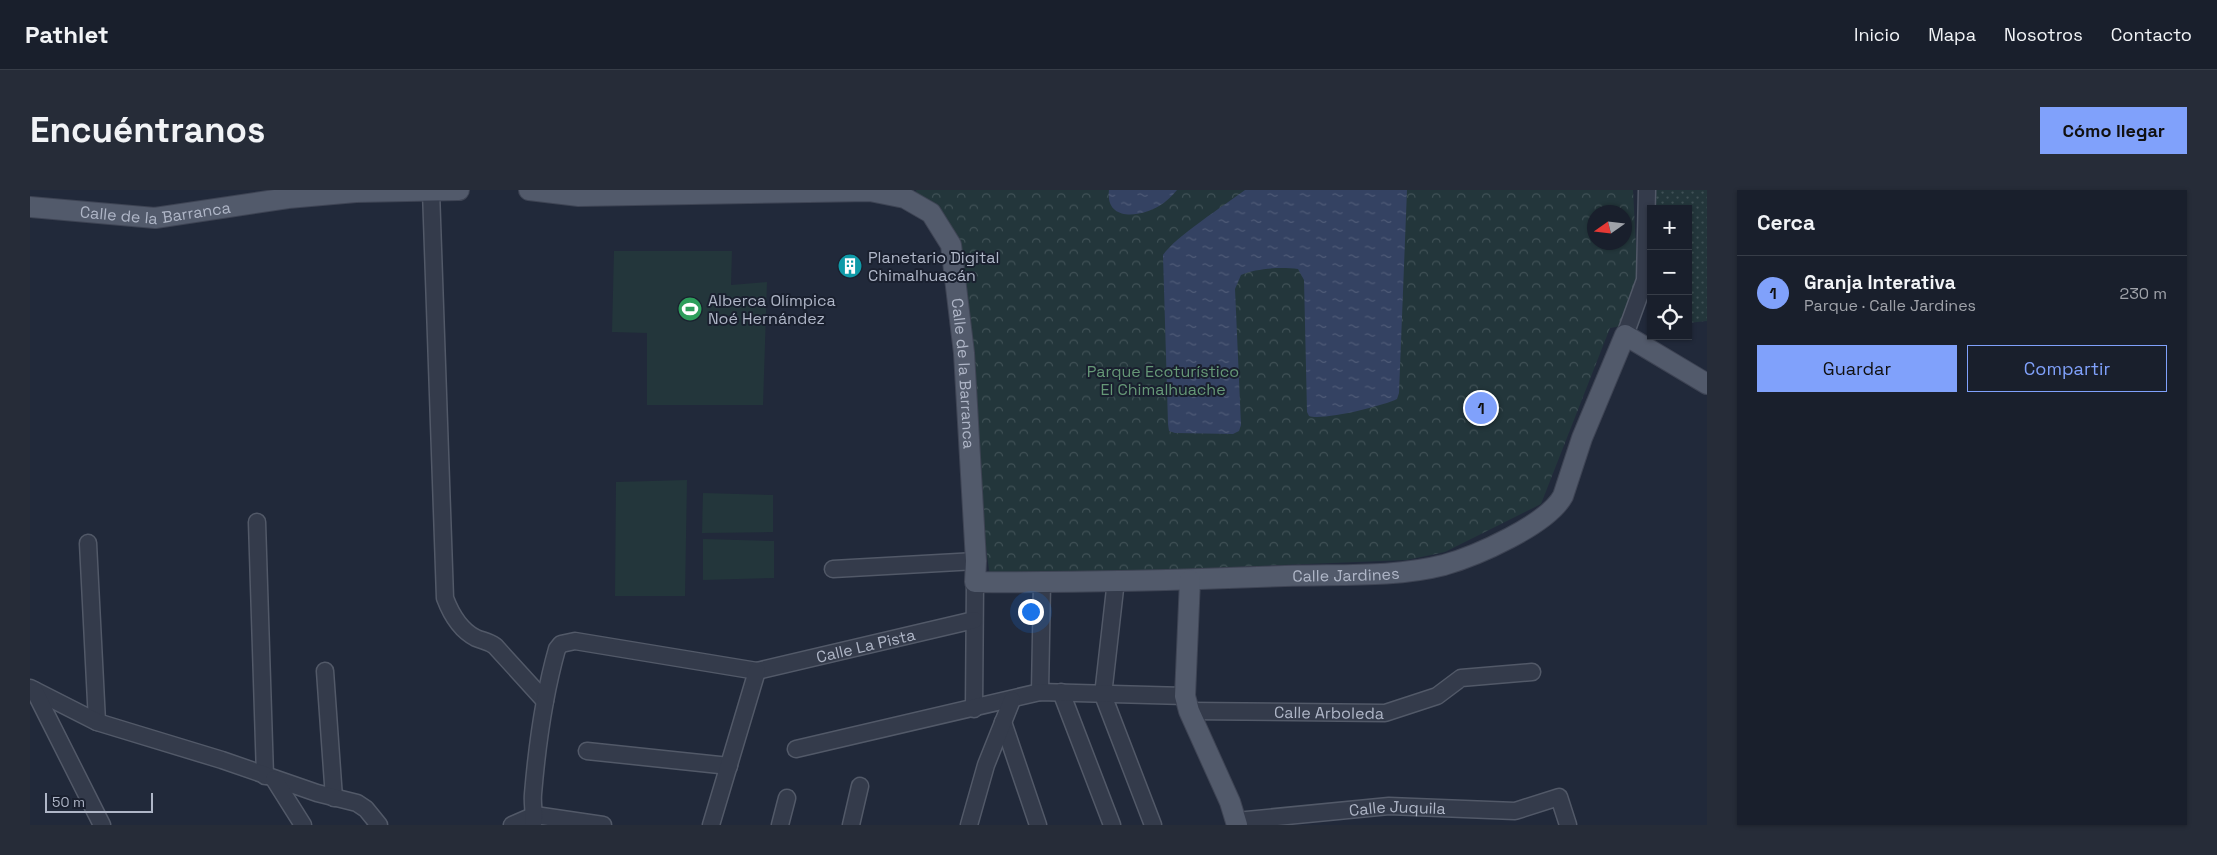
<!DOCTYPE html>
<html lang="es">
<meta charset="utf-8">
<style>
body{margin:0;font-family:"Space Grotesk",sans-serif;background:#262c38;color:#f1f3f6}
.controls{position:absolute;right:15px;top:15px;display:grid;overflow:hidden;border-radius:0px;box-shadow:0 1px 4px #0004}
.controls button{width:45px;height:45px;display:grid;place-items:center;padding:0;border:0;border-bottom:1px solid #373d48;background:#191f2c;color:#f1f3f6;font:25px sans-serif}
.compass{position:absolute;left:1557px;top:15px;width:45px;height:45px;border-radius:50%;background:#191f2c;box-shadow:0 1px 4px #0004;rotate:256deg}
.scale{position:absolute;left:15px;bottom:12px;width:108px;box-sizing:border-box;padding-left:5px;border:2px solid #afb6c7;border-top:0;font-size:14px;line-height:18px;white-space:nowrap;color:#afb6c7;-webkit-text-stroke:4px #1a202f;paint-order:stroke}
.you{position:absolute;left:1000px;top:421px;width:18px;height:18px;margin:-12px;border:4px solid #fff;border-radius:50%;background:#1a73e8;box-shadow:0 0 0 8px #1a73e833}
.badge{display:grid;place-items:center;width:32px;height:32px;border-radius:50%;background:#80a1fb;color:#111;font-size:16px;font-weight:700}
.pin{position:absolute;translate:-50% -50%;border:2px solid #fff;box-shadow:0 1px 5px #0006}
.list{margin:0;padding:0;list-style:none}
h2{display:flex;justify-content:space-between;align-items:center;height:65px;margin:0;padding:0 20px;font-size:21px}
h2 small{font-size:16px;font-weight:400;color:#9fa2a9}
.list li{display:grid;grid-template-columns:32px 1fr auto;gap:15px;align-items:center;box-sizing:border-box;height:75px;padding:0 20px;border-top:1px solid #373d48}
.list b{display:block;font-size:19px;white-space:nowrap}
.list p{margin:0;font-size:16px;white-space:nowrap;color:#9fa2a9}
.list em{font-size:16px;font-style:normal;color:#9fa2a9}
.actions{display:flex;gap:10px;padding:15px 20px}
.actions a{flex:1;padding:11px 0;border:1px solid #80a1fb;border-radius:0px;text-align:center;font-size:18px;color:#80a1fb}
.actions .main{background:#80a1fb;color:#111}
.icon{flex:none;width:28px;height:28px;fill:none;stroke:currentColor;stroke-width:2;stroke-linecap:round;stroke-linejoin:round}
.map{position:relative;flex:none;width:1677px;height:635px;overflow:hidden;border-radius:0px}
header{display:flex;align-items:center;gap:30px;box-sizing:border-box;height:70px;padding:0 25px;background:#191f2c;border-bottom:1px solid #373d48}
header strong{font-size:24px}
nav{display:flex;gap:28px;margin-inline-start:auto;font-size:18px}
.intro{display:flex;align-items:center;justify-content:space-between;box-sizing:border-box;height:120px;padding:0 30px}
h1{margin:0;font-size:35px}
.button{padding:12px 22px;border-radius:0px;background:#80a1fb;color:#111;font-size:18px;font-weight:700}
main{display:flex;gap:30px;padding:0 30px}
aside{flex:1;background:#191f2c;border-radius:0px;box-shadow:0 1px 4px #0004}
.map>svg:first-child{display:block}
.grass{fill:url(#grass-dots)}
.park{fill:url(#park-crowns);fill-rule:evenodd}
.pitch{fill:#23363b}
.water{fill:url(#water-ripples)}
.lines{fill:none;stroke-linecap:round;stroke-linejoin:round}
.minor-casing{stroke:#525968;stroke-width:19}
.major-casing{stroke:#3e4454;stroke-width:22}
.minor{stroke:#343b4b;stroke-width:16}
.major{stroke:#525a6b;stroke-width:20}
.labels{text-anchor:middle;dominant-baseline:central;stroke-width:4;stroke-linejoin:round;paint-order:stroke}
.street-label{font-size:16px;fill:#afb6c7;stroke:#1a202f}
.poi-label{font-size:16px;fill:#afb6c7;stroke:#1a202f;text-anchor:start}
.park-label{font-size:16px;fill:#669877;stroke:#1a202f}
</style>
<header>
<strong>Pathlet</strong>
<nav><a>Inicio</a><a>Mapa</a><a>Nosotros</a><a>Contacto</a></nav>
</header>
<div class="intro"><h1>Encuéntranos</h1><a class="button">Cómo llegar</a></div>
<main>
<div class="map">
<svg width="1677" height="635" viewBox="0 0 1677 635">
<defs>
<pattern id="grass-dots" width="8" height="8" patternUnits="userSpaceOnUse" patternTransform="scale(1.25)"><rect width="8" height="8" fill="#23363b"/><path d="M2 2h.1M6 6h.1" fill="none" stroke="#405156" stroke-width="1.8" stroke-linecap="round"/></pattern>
<pattern id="park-crowns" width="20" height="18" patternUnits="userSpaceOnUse" patternTransform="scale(1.25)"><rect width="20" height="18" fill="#23363b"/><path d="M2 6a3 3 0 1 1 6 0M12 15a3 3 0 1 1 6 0" fill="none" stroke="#405156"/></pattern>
<pattern id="water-ripples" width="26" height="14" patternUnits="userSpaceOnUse" patternTransform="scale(1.25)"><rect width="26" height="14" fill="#344262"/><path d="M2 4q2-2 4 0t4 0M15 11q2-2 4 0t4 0" fill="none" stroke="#4f5b77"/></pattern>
</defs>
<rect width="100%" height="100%" fill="#21293a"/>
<!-- grass -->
<path class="grass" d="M1617,0H1677V131L1658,133V19H1621V104L1615,90Z"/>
<!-- park -->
<path class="park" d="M886,0H1603L1610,133L1580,138L1511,314L1415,362L1377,370L960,387L912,38L888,13ZM1564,22H1594V52H1564Z"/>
<!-- pitch -->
<path class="pitch" d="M584,61H702L701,95L737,92L733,215H617V143L582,142Z
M657,290L655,406H585L586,292Z
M673,303L743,305V342L672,343Z
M673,349L744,351V388L673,390Z"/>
<!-- water -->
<path class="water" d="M1079,0H1147C1142,6 1136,12 1129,16C1111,27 1075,32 1079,0Z
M1215,0H1377L1369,203L1367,209C1353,216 1292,231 1279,226L1277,222L1274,90L1268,79C1251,77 1226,78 1211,85L1205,99L1211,235L1209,241L1203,244L1145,243L1139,241L1138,234L1133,65C1145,47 1195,15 1215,0Z"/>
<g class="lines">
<defs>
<g id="minor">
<path d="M401,1L415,408C421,424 430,440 446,448C453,451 458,451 465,456L515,511"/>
<path d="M1595,145L1615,90L1617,0"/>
<path d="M227,332L235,586"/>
<path d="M58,353L67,532"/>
<path d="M803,379L946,371"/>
<path d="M1086,390L1073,505L1123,635"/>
<path d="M295,481L304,608"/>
<path d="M0,498L67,532L192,570L287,603L327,613L336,619L349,635"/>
<path d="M4,500L72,635"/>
<path d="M1010,502L1012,393"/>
<path d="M1031,502L1082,635"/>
<path d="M944,519L945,392"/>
<path id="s1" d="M1159,521L1355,523L1407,506L1431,488L1502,482"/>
<path d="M973,532L1008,635"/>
<path d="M766,559L1010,502L1155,506"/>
<path d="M557,561L699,576"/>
<path d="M244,589L273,635"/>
<path d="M505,625L573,635"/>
<path id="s2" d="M1206,631L1359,616L1485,621L1529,607L1538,635"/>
<path d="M482,635L505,625"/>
<path id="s3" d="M503,635C505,624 502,615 503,604C507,556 514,505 527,459L531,454L545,451L727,481L944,430"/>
<path d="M681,635L727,481"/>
<path d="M750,635L757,608"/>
<path d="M821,635L830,596"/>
<path d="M939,635L956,575L982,510"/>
</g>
<g id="major">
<path id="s4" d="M499,0L549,6L840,1L875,8L901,23L921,55L934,163L946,371L945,392C1048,393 1152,390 1255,386C1307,384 1363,388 1414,375C1446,366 1517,335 1533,306L1552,248L1595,145L1677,194"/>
<path id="s5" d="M0,17L125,28L258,8L326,2L429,0"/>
<path d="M1160,390L1155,506L1159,521L1200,612L1207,635"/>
</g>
</defs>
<!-- minor casing -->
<use href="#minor" class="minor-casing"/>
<!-- major casing -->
<use href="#major" class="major-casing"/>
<!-- minor -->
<use href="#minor" class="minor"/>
<!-- major -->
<use href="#major" class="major"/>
</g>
<!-- icons -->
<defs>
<symbol id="building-disc" viewBox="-11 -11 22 22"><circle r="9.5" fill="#0f9aa8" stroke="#1a202f"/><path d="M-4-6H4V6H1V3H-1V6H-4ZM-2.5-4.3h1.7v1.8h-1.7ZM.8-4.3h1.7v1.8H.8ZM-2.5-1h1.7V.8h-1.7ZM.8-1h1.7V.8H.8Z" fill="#fff"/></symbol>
<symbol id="stadium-disc" viewBox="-11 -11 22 22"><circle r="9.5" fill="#2e9e5b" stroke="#1a202f"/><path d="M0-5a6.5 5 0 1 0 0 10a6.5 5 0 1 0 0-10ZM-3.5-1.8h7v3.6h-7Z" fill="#fff"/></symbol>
</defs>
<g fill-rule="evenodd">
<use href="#building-disc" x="806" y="62" width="28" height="28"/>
<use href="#stadium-disc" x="646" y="105" width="28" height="28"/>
</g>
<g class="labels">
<!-- street labels -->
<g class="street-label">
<text stroke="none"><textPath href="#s5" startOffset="126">Calle de la Barranca</textPath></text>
<text stroke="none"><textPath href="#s4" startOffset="574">Calle de la Barranca</textPath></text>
<text stroke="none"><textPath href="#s4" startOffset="1154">Calle Jardines</textPath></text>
<text stroke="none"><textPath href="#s3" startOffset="495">Calle La Pista</textPath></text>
<text stroke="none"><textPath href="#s1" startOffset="140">Calle Arboleda</textPath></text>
<text stroke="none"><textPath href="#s2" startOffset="162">Calle Juquila</textPath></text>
</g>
<!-- poi labels -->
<g class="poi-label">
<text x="838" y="67">Planetario Digital<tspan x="838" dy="18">Chimalhuacán</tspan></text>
<text x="678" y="110">Alberca Olímpica<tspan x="678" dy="18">Noé Hernández</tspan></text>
</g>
<!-- park labels -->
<g class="park-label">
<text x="1133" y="181">Parque Ecoturístico<tspan x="1133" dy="18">El Chimalhuache</tspan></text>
</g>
</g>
</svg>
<div class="controls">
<button>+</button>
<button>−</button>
<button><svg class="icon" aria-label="locate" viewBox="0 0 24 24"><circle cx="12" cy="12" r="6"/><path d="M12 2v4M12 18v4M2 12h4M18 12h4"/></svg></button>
</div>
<svg class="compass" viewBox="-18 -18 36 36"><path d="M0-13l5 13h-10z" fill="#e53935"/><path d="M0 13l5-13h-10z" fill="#9fa2a9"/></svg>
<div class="scale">50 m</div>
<div class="you"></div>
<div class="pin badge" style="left:1451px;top:218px">1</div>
</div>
<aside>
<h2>Cerca<small></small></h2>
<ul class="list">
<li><span class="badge">1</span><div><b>Granja Interativa</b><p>Parque · Calle Jardines</p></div><em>230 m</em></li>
</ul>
<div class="actions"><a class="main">Guardar</a><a>Compartir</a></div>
</aside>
</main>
